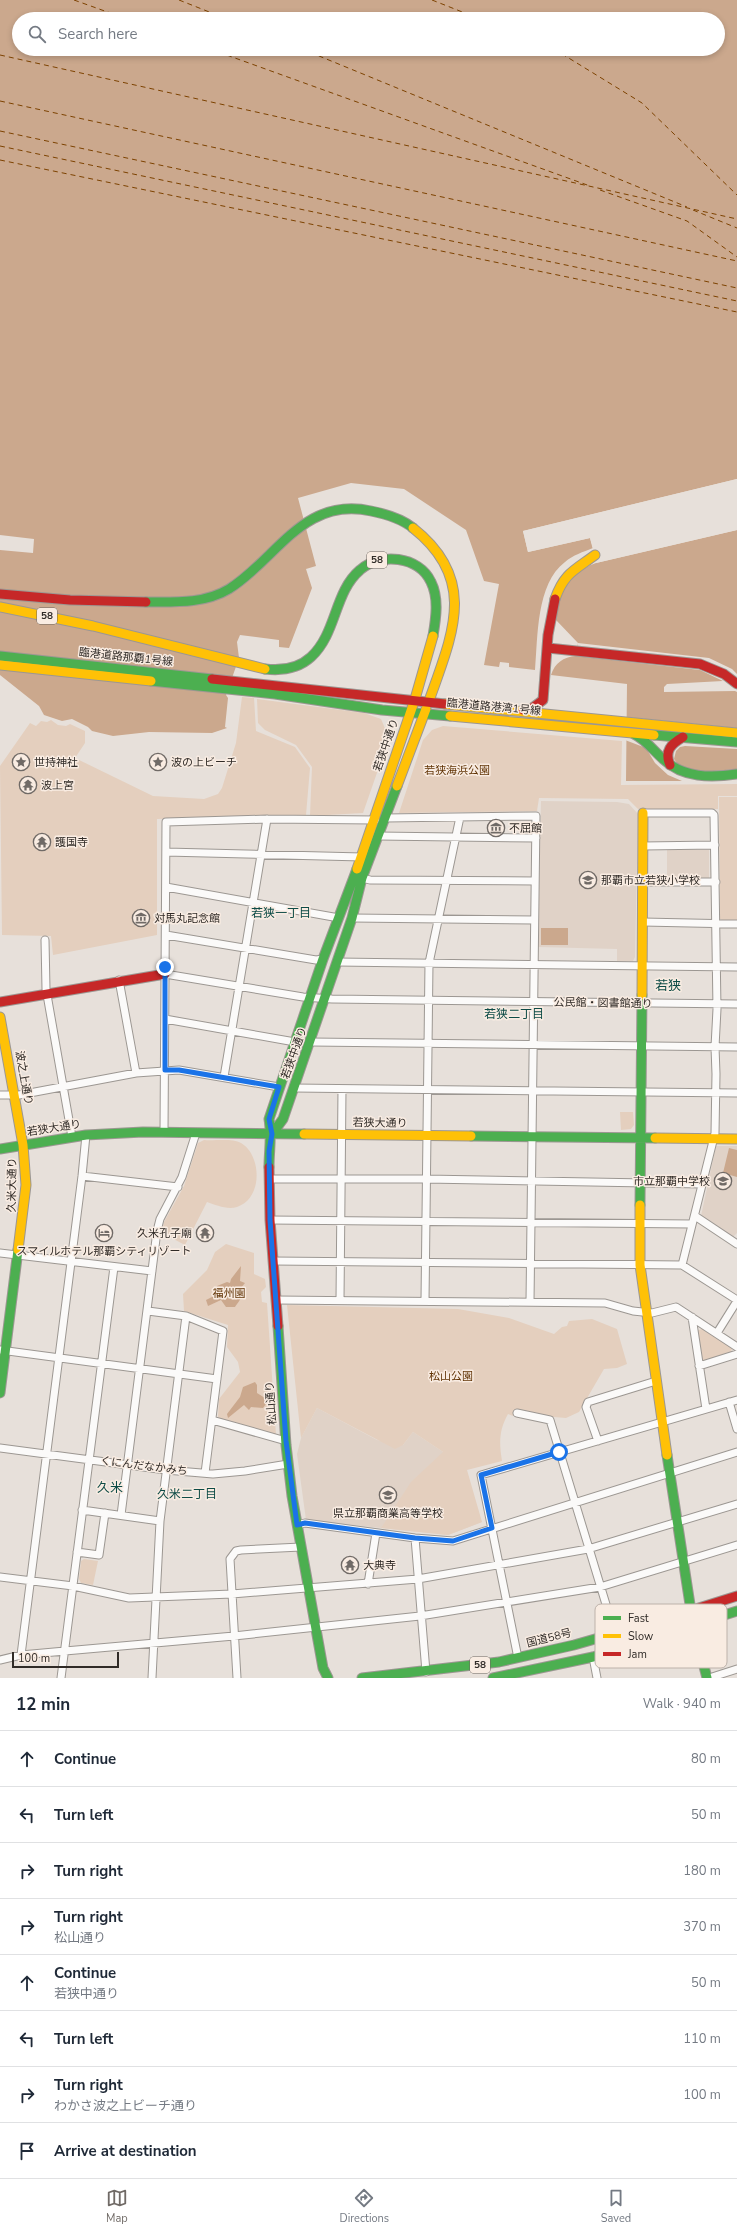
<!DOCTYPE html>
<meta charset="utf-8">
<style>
body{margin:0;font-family:"Nunito Sans","Noto Sans JP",sans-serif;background:#f6f6f7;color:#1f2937}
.scale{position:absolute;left:12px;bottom:10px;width:107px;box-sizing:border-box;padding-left:4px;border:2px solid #302b27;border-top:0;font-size:11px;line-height:14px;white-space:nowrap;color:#302b27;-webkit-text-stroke:3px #f9ece2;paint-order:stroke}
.stop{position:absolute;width:12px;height:12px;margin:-9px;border:3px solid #1a73e8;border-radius:50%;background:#fff}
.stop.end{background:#1a73e8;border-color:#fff;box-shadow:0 1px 4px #0008}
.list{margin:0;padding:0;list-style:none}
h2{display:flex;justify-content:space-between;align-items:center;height:52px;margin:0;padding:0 16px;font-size:17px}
h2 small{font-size:13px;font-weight:400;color:#747a83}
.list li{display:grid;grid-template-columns:26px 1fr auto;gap:12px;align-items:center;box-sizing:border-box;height:56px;padding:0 16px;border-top:1px solid #e0e1e3}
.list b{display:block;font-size:15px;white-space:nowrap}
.list p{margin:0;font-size:13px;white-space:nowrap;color:#747a83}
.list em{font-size:13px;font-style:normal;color:#747a83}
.icon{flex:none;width:22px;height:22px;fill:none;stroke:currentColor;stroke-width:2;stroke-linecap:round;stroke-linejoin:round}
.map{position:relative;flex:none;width:737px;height:1678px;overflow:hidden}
.search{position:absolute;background:#fff;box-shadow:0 2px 6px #0003;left:12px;right:12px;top:12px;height:44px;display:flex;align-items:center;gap:10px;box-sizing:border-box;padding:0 14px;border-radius:22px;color:#747a83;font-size:15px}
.sheet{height:500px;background:#fff}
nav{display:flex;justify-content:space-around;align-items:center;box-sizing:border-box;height:56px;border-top:1px solid #e0e1e3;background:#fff;font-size:11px;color:#747a83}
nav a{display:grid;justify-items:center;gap:2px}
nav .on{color:#706a66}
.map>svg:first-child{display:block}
.built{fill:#e0d2c7}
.green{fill:#e4cfbe}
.water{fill:#cba88d;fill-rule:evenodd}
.pier{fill:#e7e0da}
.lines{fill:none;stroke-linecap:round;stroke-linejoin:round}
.ferry{stroke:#7d4200;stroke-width:1;stroke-dasharray:5 4;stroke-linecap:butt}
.street-casing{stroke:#9c9792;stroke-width:9}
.fast-casing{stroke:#9c9792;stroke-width:11}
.slow-casing{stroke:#9c9792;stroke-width:11}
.jam-casing{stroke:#9c9792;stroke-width:11}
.street{stroke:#fbfaf9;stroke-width:7}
.fast{stroke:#4caf50;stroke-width:9}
.slow{stroke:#ffc107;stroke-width:9}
.jam{stroke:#c62828;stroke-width:9}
.route{stroke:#1a73e8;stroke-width:5}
.labels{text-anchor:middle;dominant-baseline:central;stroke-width:3;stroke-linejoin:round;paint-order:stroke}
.shield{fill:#f9ece2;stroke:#6c655f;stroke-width:1}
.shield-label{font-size:10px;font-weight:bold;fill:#302b27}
.street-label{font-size:11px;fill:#302b27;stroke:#f9ece2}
.poi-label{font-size:11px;fill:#302b27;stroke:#f9ece2;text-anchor:start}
.park-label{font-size:11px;fill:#613406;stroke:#f9ece2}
.neighbourhood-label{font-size:12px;fill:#0d4b46;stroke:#f9ece2}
.quarter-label{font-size:13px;fill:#0d4b46;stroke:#f9ece2}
.key{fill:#f9ece2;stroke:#bdb2aa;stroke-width:1}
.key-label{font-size:11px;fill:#302b27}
</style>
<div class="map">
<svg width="737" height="1678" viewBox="0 0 737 1678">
<rect width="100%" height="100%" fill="#e7e0da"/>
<!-- built -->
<path class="built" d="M541,801L617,802L629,804L638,814L635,957L633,961H617V949L538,947Z
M667,849L709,850V879L667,878Z
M716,1146H737V1233L733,1237L701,1216Z
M317,1408L377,1440L403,1445L413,1432L443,1452L482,1522L448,1535L306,1520L297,1454L301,1438Z"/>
<!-- green -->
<path class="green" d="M242,697L254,698L256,731L295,747L310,768L306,815L157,819V935L53,955L51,936L2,935L0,766L30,723L36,726L41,721L47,722L51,720L58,725L66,726L70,724L85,731V743L75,758L153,796L204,799L218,794L222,788L236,743Z
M257,699L364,713L381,719L387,733L386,747L363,813L310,816L312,767L296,745L265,730L258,723Z
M443,726L622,741L621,785L737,784V796H718V809H638L628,799L539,798L537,811L399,813L423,740L432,730Z
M719,797H737V921H724L720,919Z
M620,1112H633L634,1125L631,1129L621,1130Z
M204,1140C214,1141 233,1138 241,1143C262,1155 263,1199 237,1207C227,1210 216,1205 207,1202L185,1245L162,1233L164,1222L184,1186L198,1143Z
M226,1244L254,1253V1274L265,1279L266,1287L261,1292L262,1302L267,1303L276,1435L226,1422L218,1417L219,1399L240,1372L238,1362L227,1347L228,1325L184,1311L183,1294L207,1270L215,1252Z
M287,1305L458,1309L509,1318L554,1334L562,1327L567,1326L569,1321L592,1319L617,1329L627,1364L617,1368L604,1369L579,1412L566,1418L542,1416L517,1411L513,1416L508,1414C499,1430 499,1443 502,1461L467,1470L482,1522L448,1535L381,1528L411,1482L443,1452L413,1432L403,1445L395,1449L317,1408L301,1438Z
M702,1329L732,1348L731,1353L706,1362L701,1358L696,1331Z
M84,1559L98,1561L93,1585L81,1583L79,1579L81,1561Z"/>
<!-- water -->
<path class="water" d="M0,0H737V479L523,531L528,552L590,538L593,548C583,552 573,555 565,562C536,584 538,637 535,670L509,667V663L500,662L499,667L484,665L499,584L484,581L466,530L404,489L351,483L298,498L316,566L306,569L312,588L289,648L279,647V640L240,635L237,642L239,658L226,695L228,698L225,727L227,728L212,733L149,732L113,736L92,731L88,727L72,719L62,721L44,715L39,706L0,675ZM19,19H718V49H19Z
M737,530V781H626L627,684L551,675C555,663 563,657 576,656L578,643L556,620C559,590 567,574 596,563Z
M541,928H568V945H541Z
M729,1148L737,1150V1177L723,1173Z
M241,1266L240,1281L245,1283L240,1289C244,1297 239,1301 235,1307H226L221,1300L208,1306L206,1300L214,1296L217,1286L227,1282L230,1283L231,1279Z
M255,1382L257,1385V1393L265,1398L266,1404L263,1408L251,1407L249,1410L244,1405L228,1418L227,1414L240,1397L243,1387Z"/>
<!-- pier -->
<path class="pier" d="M737,479V481L526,532L530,550L590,536L595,548L593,550L590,538L528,552L523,531Z
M737,528V530L596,563V561Z
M0,535L34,539L33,553L0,550Z
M578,643L709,658L732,669L737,674V692L735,691L664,692V687L667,684L723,681L700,670L576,656Z
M625,717L737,728V749L685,746L680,747L676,751L674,759L680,767L702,772L737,769V781H682L668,775L655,763L646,748L625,740Z"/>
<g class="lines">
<!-- ferry -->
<path class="ferry" d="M74,0L127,19
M179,0L227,19
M432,0L480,19
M210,49L590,186
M302,49L687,207
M554,49L642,103L737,195
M0,55L737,219
M0,101L737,261
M0,131L737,288
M0,146L737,301
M0,160L737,312
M600,190L687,221L737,257
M693,210L737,228"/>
<defs>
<path id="street" d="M643,813H712L714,815L717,1009L715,1047L716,1074L715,1133L682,1265
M386,818L536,816L530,1302
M378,836L536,838
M643,846L715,845
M166,852L362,857
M358,877L370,880L535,881
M643,882H716
M166,887L339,918
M352,918L534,920
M643,922L737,924
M166,935L316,960L323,959
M45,940L46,989L72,1137
M337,962L737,967
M165,974L303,997L332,999L737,1004
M119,980L136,1073
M165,1019L295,1042
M311,1042L737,1047
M224,1077L267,819
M294,1088L737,1093
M0,1095H19L136,1073L179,1070L279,1087
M164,1132L166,822L267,819L375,820
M82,1176L178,1187
M269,1179H426L702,1184
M695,1216L737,1244
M270,1220L692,1224
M0,1253L152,1271
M273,1261L682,1265L737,1300
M276,1300L605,1303L633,1311L652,1313L676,1307L737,1347
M340,1300L342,1089
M425,1301L429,963L460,817
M148,1311L186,1316L223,1331L205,1473
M692,1317L706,1409
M717,1333L737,1301
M0,1350L217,1379
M699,1366L737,1354
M729,1402L737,1429
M517,1413L550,1420L615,1634
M212,1420L286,1441
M598,1441L586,1407L588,1402L656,1381
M0,1448L166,1470L213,1474L245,1471L288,1464
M82,1510L160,1521
M121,1515L157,1231L160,1219L182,1177L196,1133
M297,1525L305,1523L415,1538L453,1541L737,1452
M415,1538L426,1672
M77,1552L99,1555L105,1513
M0,1577L73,1586L129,1598L232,1594L418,1579L588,1549L737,1504
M368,1584L376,1533
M21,1655L82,1176L86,1135
M593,1657L597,1678
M518,1658L481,1475L737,1400
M0,1660L21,1655L65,1651L234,1636L420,1616L600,1587L737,1545
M61,1678L114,1267
M152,1678L160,1521L186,1316
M237,1678L230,1559L236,1551L241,1550L301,1547
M709,1678L737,1669"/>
<path id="fast" d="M146,602C174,602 204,604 229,589C277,559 303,496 371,511C386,514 401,518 413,528
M0,656L212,679
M265,669C282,671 299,668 311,657C337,633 334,592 360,570C380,552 419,556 431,582C439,598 436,618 433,636
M151,681L275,694L382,710L450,716
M634,734C646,740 653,750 663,759C683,778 711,778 737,774
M654,735L737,742
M272,1134L283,1119L352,918L362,878L397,786
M471,1136L655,1138
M0,1149L86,1135L143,1132L304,1134
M269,1167C269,1151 272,1136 269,1119L323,959L357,869
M640,1205L642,995
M278,1326L286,1445L292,1496L323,1668L328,1678
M0,1393L18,1250
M667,1455L693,1624L707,1678
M362,1678L499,1662L574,1645L651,1623
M493,1678L593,1657L737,1611"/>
<path id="slow" d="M413,528C479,580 452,635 429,701
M555,599C564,573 575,570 595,555
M0,607L93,626L265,669
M0,665L151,681
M415,699L433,636
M445,704L737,733
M450,716L654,735
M397,786L426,709
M357,869L415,699
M642,995L643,813
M0,1017L23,1145L26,1185L18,1250
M304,1134L471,1136
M655,1138L737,1139
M640,1205V1265L667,1455"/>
<path id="jam" d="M0,594L70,600L146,602
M548,648L700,664L724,674L737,684
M212,679L445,704
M523,710L531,709L543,700L548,635L555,599
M670,765C664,751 671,744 683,737
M0,1002L165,974
M269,1167L270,1220L278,1326
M651,1623L737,1596"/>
</defs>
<!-- street casing -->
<use href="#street" class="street-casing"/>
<!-- fast casing -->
<use href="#fast" class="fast-casing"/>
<!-- slow casing -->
<use href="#slow" class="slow-casing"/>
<!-- jam casing -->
<use href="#jam" class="jam-casing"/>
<!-- street -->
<use href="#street" class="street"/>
<!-- fast -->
<use href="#fast" class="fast"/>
<!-- slow -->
<use href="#slow" class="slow"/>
<!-- jam -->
<use href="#jam" class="jam"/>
</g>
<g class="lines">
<!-- route -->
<path class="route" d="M165,967V1070H179L279,1087L269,1119L272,1134L269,1151L270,1220L286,1441L297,1525L305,1523L415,1538L453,1541L492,1528L481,1475L559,1452"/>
</g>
<!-- icons -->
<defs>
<symbol id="sight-ring" viewBox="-11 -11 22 22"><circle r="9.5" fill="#f9ece2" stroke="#706a66" stroke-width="1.5"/><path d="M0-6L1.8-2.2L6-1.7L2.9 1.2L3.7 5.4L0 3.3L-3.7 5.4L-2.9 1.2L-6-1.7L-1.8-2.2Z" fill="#706a66"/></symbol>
<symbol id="temple-ring" viewBox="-11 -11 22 22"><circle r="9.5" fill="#f9ece2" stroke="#706a66" stroke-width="1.5"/><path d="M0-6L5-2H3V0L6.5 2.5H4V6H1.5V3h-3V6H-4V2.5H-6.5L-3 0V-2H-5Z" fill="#706a66"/></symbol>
<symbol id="museum-ring" viewBox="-11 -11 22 22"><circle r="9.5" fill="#f9ece2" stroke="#706a66" stroke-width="1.5"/><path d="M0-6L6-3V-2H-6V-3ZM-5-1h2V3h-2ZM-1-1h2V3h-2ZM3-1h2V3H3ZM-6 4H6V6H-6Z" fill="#706a66"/></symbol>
<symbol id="school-ring" viewBox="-11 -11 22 22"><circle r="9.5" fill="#f9ece2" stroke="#706a66" stroke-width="1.5"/><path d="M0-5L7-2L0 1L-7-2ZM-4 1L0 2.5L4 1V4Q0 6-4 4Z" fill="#706a66"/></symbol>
<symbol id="hotel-ring" viewBox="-11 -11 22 22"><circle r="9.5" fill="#f9ece2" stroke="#706a66" stroke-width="1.5"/><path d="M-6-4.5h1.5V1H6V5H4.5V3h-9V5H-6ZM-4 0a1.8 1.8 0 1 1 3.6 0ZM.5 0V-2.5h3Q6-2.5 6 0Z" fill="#706a66"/></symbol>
</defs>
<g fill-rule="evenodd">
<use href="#sight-ring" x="11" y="752" width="20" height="20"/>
<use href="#sight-ring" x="148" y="752" width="20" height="20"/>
<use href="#temple-ring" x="18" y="775" width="20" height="20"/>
<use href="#museum-ring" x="486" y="818" width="20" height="20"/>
<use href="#temple-ring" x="32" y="832" width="20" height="20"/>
<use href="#school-ring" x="578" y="870" width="20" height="20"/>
<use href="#museum-ring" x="131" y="908" width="20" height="20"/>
<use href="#school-ring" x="713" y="1171" width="20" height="20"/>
<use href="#hotel-ring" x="94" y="1223" width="20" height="20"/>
<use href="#temple-ring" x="195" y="1223" width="20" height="20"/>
<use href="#school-ring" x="378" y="1485" width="20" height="20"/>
<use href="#temple-ring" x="340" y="1555" width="20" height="20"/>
</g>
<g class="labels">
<!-- shield labels -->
<g class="shield">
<rect x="367" y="552" width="20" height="16" rx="3"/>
<rect x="37" y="608" width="20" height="16" rx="3"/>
<rect x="470" y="1657" width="20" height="16" rx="3"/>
</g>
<g class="shield-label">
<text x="377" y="560">58</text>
<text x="47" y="616">58</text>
<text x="480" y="1665">58</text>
</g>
<!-- street labels -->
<g class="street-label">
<text transform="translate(126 657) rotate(6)">臨港道路那覇1号線</text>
<text transform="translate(494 707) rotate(5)">臨港道路港湾1号線</text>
<text transform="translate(386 745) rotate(-71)">若狭中通り</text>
<text transform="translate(603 1003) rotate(1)">公民館・図書館通り</text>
<text transform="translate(294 1053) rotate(-70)">若狭中通り</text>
<text transform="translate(24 1078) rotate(80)">波之上通り</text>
<text transform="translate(380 1123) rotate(1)">若狭大通り</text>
<text transform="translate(54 1128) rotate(-9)">若狭大通り</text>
<text transform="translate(12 1185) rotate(-89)">久米大通り</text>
<text transform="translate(271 1403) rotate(-94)">松山通り</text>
<text transform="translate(144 1466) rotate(7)">くにんだなかみち</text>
<text transform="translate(549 1638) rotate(-14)">国道58号</text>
</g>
<!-- poi labels -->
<g class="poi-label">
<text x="34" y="762">世持神社</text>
<text x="171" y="762">波の上ビーチ</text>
<text x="41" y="785">波上宮</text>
<text x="509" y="828">不屈館</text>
<text x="55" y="842">護国寺</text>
<text x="601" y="880">那覇市立若狭小学校</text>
<text x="154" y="918">対馬丸記念館</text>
<text x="710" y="1181" text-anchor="end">市立那覇中学校</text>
<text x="192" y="1233" text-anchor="end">久米孔子廟</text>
<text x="104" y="1251" text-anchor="middle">スマイルホテル那覇シティリゾート</text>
<text x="388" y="1513" text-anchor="middle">県立那覇商業高等学校</text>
<text x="363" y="1565">大典寺</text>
</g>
<!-- park labels -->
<g class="park-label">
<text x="457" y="770">若狭海浜公園</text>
<text x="229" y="1293">福州園</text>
<text x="451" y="1376">松山公園</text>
</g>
<!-- neighbourhood labels -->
<g class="neighbourhood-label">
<text x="281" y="913">若狭一丁目</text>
<text x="514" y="1014">若狭二丁目</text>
<text x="187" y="1494">久米二丁目</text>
</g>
<!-- quarter labels -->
<g class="quarter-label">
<text x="668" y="986">若狭</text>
<text x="110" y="1488">久米</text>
</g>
</g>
<!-- legend -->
<rect x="595" y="1604" width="132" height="64" rx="6" class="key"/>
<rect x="603" y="1616" width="18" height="4" fill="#4caf50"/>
<rect x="603" y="1634" width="18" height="4" fill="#ffc107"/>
<rect x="603" y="1652" width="18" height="4" fill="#c62828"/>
<g class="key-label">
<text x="628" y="1622">Fast</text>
<text x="628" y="1640">Slow</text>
<text x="628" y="1658">Jam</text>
</g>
</svg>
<div class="scale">100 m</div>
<div class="stop" style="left:559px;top:1452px"></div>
<div class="stop end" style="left:165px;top:967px"></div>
<div class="search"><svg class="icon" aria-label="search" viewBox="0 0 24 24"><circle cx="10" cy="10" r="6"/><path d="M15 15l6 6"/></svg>Search here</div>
</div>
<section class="sheet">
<h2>12 min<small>Walk · 940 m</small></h2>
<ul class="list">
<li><svg class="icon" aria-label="ahead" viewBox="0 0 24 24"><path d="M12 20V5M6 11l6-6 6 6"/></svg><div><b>Continue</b></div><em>80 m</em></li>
<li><svg class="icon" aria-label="left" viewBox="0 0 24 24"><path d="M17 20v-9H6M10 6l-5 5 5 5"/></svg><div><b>Turn left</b></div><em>50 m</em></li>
<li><svg class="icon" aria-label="right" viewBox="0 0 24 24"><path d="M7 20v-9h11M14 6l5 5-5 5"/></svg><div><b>Turn right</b></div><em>180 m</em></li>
<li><svg class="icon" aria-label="right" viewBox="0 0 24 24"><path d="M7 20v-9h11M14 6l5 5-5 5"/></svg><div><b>Turn right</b><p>松山通り</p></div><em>370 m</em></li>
<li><svg class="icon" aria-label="ahead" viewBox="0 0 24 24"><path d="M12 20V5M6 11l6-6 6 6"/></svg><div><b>Continue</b><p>若狭中通り</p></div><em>50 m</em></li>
<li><svg class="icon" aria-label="left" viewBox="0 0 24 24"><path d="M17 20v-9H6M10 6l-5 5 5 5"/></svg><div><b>Turn left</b></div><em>110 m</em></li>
<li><svg class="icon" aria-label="right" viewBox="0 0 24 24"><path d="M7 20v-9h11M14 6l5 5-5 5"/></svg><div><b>Turn right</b><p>わかさ波之上ビーチ通り</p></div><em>100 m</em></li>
<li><svg class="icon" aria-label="arrive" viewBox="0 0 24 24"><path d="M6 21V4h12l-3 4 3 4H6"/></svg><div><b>Arrive at destination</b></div></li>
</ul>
</section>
<nav>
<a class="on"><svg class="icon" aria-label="map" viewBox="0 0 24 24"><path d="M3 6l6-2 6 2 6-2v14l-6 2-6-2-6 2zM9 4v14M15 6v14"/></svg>Map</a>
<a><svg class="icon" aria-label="directions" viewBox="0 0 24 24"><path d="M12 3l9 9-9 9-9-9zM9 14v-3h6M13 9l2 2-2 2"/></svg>Directions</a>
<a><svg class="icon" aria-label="saved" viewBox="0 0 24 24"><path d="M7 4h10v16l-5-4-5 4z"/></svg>Saved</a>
</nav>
